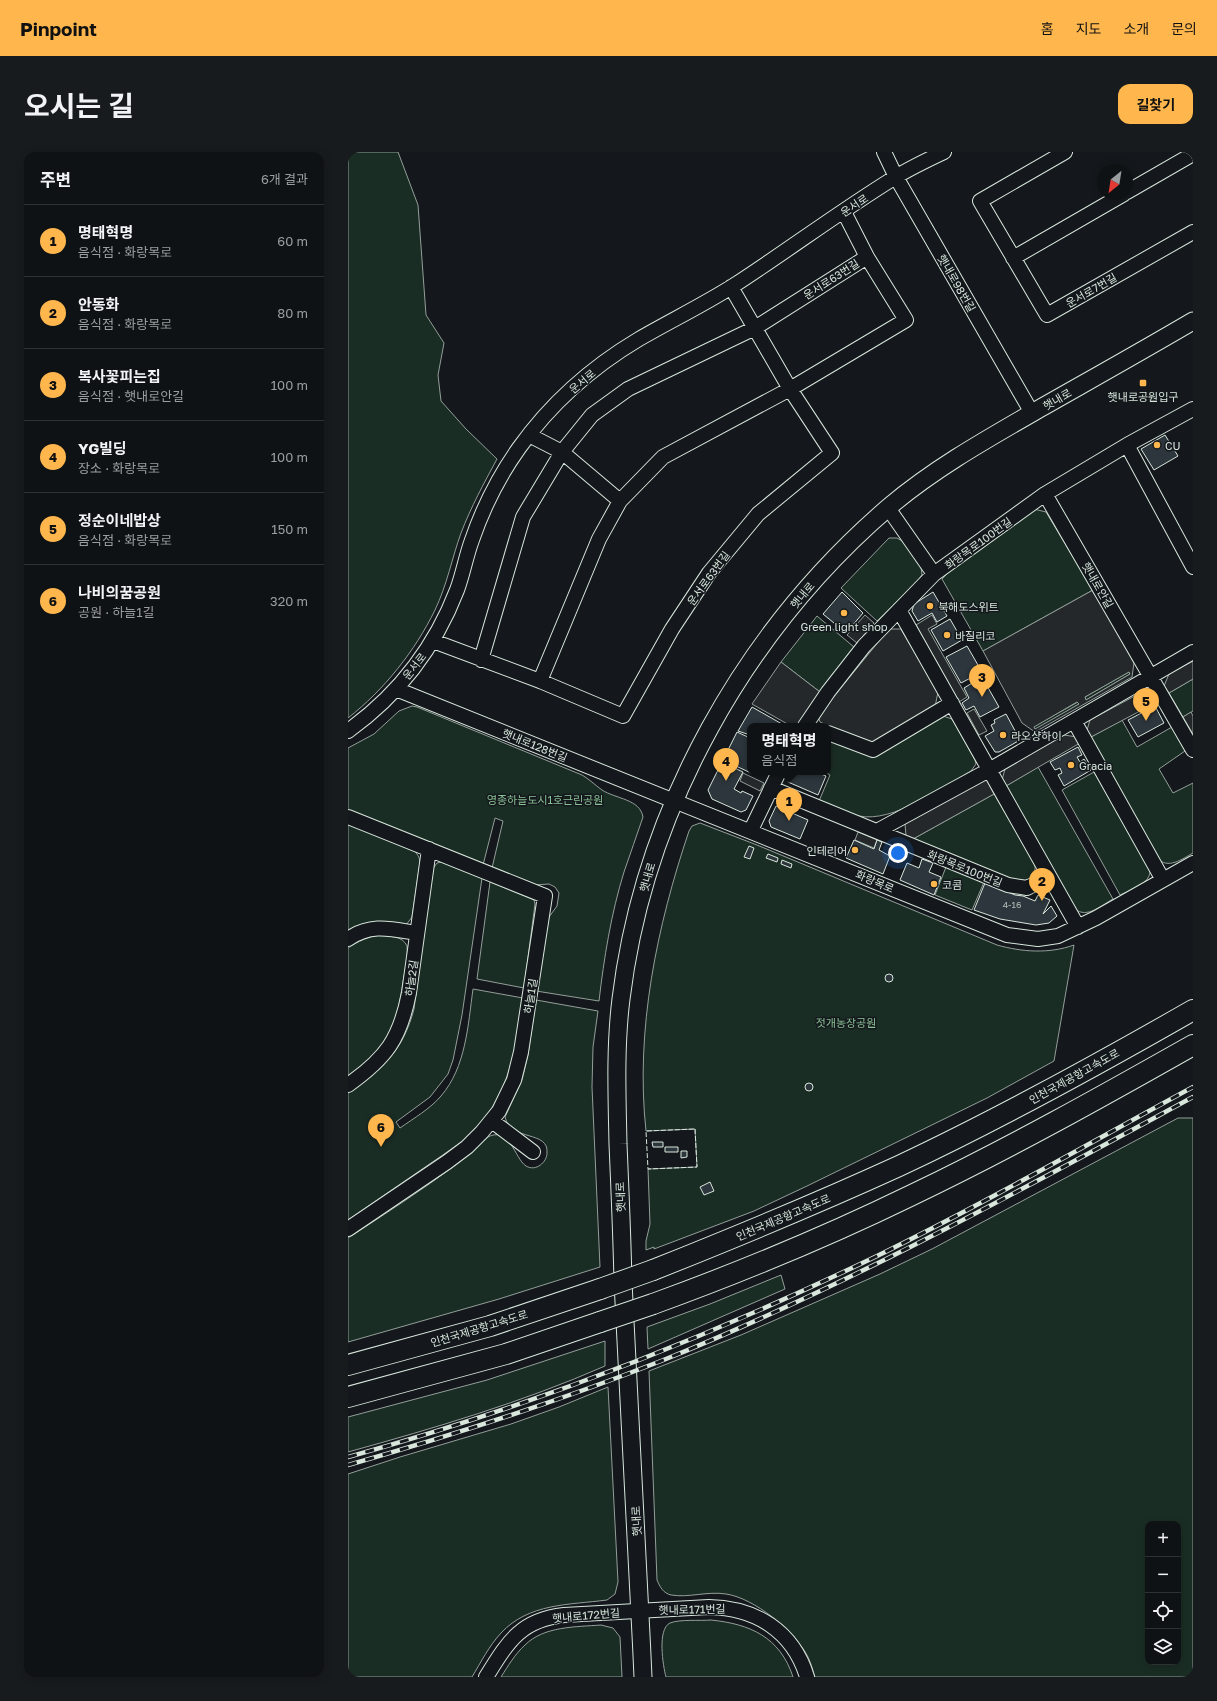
<!DOCTYPE html>
<html lang="ko">
<meta charset="utf-8">
<style>
body{margin:0;font-family:"Golos Text","Noto Sans KR",sans-serif;background:#181b1e;color:#f1f3f6}
.controls{position:absolute;right:12px;bottom:12px;display:grid;overflow:hidden;border-radius:8px;box-shadow:0 2px 10px #0003}
.controls button{width:36px;height:36px;display:grid;place-items:center;padding:0;border:0;border-bottom:1px solid #2f3234;background:#0f1215;color:#f1f3f6;font:20px sans-serif}
.compass{position:absolute;left:749px;top:12px;width:36px;height:36px;border-radius:50%;background:#0f1215;box-shadow:0 2px 10px #0003;rotate:210deg}
.you{position:absolute;left:550px;top:701px;width:14px;height:14px;margin:-10px;border:3px solid #fff;border-radius:50%;background:#1a73e8;box-shadow:0 0 0 6px #1a73e833}
.badge{display:grid;place-items:center;width:26px;height:26px;border-radius:50%;background:#ffb74d;color:#111;font-size:13px;font-weight:700}
.pin{position:absolute;translate:-50% -33px;filter:drop-shadow(0 1px 2px #0008)}
.pin::after{content:'';position:absolute;top:21px;width:14px;height:12px;background:inherit;clip-path:polygon(0 0,100% 0,50% 100%)}
.popup{position:absolute;left:399px;top:571px;width:84px;height:52px;box-sizing:border-box;display:grid;place-content:center;border-radius:8px;background:#0f1215;filter:drop-shadow(0 1px 3px #0005);font-size:13px;white-space:nowrap;color:#9b9ea0}
.popup b{font-size:15px;color:#f1f3f6}
.popup::after{content:'';position:absolute;left:50%;top:100%;margin-left:-8px;border:8px solid transparent;border-top-color:#0f1215}
.list{margin:0;padding:0;list-style:none}
h2{display:flex;justify-content:space-between;align-items:center;height:52px;margin:0;padding:0 16px;font-size:17px}
h2 small{font-size:13px;font-weight:400;color:#9b9ea0}
.list li{display:grid;grid-template-columns:26px 1fr auto;gap:12px;align-items:center;box-sizing:border-box;height:72px;padding:0 16px;border-top:1px solid #2f3234}
.list b{display:block;font-size:15px;white-space:nowrap}
.list p{margin:0;font-size:13px;white-space:nowrap;color:#9b9ea0}
.list em{font-size:13px;font-style:normal;color:#9b9ea0}
.icon{flex:none;width:22px;height:22px;fill:none;stroke:currentColor;stroke-width:2;stroke-linecap:round;stroke-linejoin:round}
.map{position:relative;flex:none;width:845px;height:1525px;overflow:hidden;border-radius:12px}
header{display:flex;align-items:center;gap:24px;box-sizing:border-box;height:56px;padding:0 20px;background:#ffb74d;color:#111}
header strong{font-size:19px}
nav{display:flex;gap:22px;margin-inline-start:auto;font-size:14px}
.intro{display:flex;align-items:center;justify-content:space-between;box-sizing:border-box;height:96px;padding:0 24px}
h1{margin:0;font-size:28px}
.button{padding:10px 18px;border-radius:12px;background:#ffb74d;color:#111;font-size:14px;font-weight:700}
main{display:flex;gap:24px;padding:0 24px}
aside{flex:1;background:#0f1215;border-radius:12px;box-shadow:0 2px 10px #0003}
.map>svg:first-child{display:block}
.green{fill:#1a2d24;stroke:#939e99;fill-rule:evenodd}
.parking{fill:#24282b;stroke:#939e99;fill-rule:evenodd}
.building{fill:#2c363c;stroke:#d8e6dc}
.lines{fill:none;stroke-linecap:round;stroke-linejoin:round}
.minor-casing{stroke:#d8e6dc;stroke-width:16}
.major-casing{stroke:#d8e6dc;stroke-width:19}
.highway-casing{stroke:#d8e6dc;stroke-width:22}
.minor{stroke:#14181c;stroke-width:14}
.major{stroke:#14181c;stroke-width:17}
.highway{stroke:#14181c;stroke-width:20}
.rail-casing{stroke:#d8e6dc;stroke-width:4.5}
.rail{stroke:#14181c;stroke-width:3;stroke-dasharray:9;stroke-linecap:butt}
.highway-bridge-casing{stroke:#d8e6dc;stroke-width:22;stroke-linecap:butt}
.highway-bridge{stroke:#14181c;stroke-width:20}
.fence{stroke:#d8e6dc;stroke-width:1;stroke-dasharray:5 2;stroke-linecap:butt}
.poi-dot{fill:#ffb74d;stroke:#14181c;stroke-width:1.5}
.labels{text-anchor:middle;dominant-baseline:central;stroke-width:3;stroke-linejoin:round;paint-order:stroke}
.number-label{font-size:9px;fill:#adbab4}
.street-label{font-size:11px;fill:#d8e6dc;stroke:#14181c}
.poi-label{font-size:11px;fill:#d8e6dc;stroke:#14181c;text-anchor:start}
.park-label{font-size:11px;fill:#8ac095;stroke:#14181c}
</style>
<header>
<strong>Pinpoint</strong>
<nav><a>홈</a><a>지도</a><a>소개</a><a>문의</a></nav>
</header>
<div class="intro"><h1>오시는 길</h1><a class="button">길찾기</a></div>
<main>
<aside>
<h2>주변<small>6개 결과</small></h2>
<ul class="list">
<li><span class="badge">1</span><div><b>명태혁명</b><p>음식점 · 화랑목로</p></div><em>60 m</em></li>
<li><span class="badge">2</span><div><b>안동화</b><p>음식점 · 화랑목로</p></div><em>80 m</em></li>
<li><span class="badge">3</span><div><b>복사꽃피는집</b><p>음식점 · 햇내로안길</p></div><em>100 m</em></li>
<li><span class="badge">4</span><div><b>YG빌딩</b><p>장소 · 화랑목로</p></div><em>100 m</em></li>
<li><span class="badge">5</span><div><b>정순이네밥상</b><p>음식점 · 화랑목로</p></div><em>150 m</em></li>
<li><span class="badge">6</span><div><b>나비의꿈공원</b><p>공원 · 하늘1길</p></div><em>320 m</em></li>
</ul>
</aside>
<div class="map">
<svg width="845" height="1525" viewBox="0 0 845 1525">
<rect width="100%" height="100%" fill="#14181c"/>
<!-- green -->
<path class="green" d="M0,0H50L70,53L78,163L96,191L90,223L93,249L118,277L149,307C136,331 123,355 113,381C104,406 99,433 87,458C67,499 36,538 0,566Z
M686,357L698,360L745,438L635,499L594,427L603,418Z
M541,386H549L556,390L573,415L574,423L569,430L529,469L493,436Z
M469,464L506,495L472,540L433,510Z
M781,520L782,522L738,548L737,545Z
M845,527V559L835,565L821,541Z
M730,550L731,552L687,578L685,575Z
M64,554L69,555L234,623C241,627 247,633 254,638C268,647 292,647 295,665C289,683 282,702 276,720C263,762 256,806 251,849L188,839L201,765L209,754L211,741L207,735L201,732L186,733L144,716L155,669L147,666L135,713L0,659V596L26,582L51,559Z
M595,564L604,567L627,608L628,612L623,619C594,636 545,671 511,664C497,662 484,655 471,649L482,623L477,620H480V588L523,604Z
M774,568L789,595L824,575L837,599L811,617L825,641L845,631V701C834,707 820,718 809,706L743,585Z
M690,615L765,747C754,753 739,767 727,757L658,634Z
M746,620L802,718C803,732 782,738 772,743L714,638Z
M646,642L687,712C688,727 682,729 669,729L565,687Z
M352,671L409,693L649,793C674,800 701,802 726,793L706,909L639,946L459,1034L406,1059L306,1097V1095L298,1098V1089L302,1072L300,1017L349,1015L347,977L298,979C287,878 309,774 341,679L344,674Z
M0,672L62,696C68,700 71,703 72,710L64,765L58,773C36,770 20,767 0,780Z
M93,710L134,726L114,863L105,908L100,922L82,945L48,970L52,976C66,966 82,957 93,944C118,915 120,873 125,837L175,846C167,902 161,947 118,987L0,1068V941C34,918 55,899 66,857L84,718L89,711Z
M598,715L636,730L624,758L587,743Z
M142,730L186,748L187,752L176,836L129,827Z
M32,783C42,785 54,783 59,794C60,806 57,818 55,830C48,877 39,897 0,924V796C11,789 19,785 32,783Z
M188,848L250,859L245,895L244,935L252,1115L151,1147L0,1190V1086C37,1062 74,1038 109,1012C119,1005 127,993 138,986C162,972 166,1006 178,1014C188,1020 199,1010 199,1001C201,978 163,990 157,965L174,928L180,903Z
M830,966H845V1525H467C465,1519 463,1511 460,1505C447,1479 406,1446 378,1442C359,1439 341,1446 323,1443C315,1441 312,1435 309,1428L301,1219L393,1183L532,1122L584,1097ZM800,1372H830V1510H800Z
M433,1123L437,1137L300,1197L299,1175L362,1152Z
M257,1189V1214C175,1250 87,1276 0,1300V1265L139,1228Z
M260,1235L270,1430L267,1442L259,1448C221,1453 181,1451 153,1481C141,1494 133,1510 124,1525H0V1322L52,1305L163,1272L211,1255Z
M363,1468C402,1472 432,1485 445,1525H318C315,1514 309,1477 322,1471C332,1467 352,1469 363,1468Z
M253,1473L265,1476L272,1485L274,1525H153C160,1514 167,1502 177,1493C196,1474 228,1475 253,1473Z"/>
<!-- parking -->
<path class="parking" d="M745,438L786,511L784,525L687,580L674,571L635,499ZM781,520L782,522L738,548L737,545ZM729,550L731,552L687,577L686,575Z
M517,463L526,471L509,491L499,483Z
M584,463L589,472L580,477L619,545L611,550L568,473Z
M541,477H553L554,479L590,540L587,555L529,590L521,591L472,570L471,567L473,560Z
M845,509V527L821,541L816,534L821,522Z
M433,510L472,540L449,574H443L404,552Z
M796,539L805,542L809,550L743,585L739,578L742,568Z
M626,557L639,579L631,583L619,561Z
M843,560L845,564V582L835,565Z
M716,583L729,585L732,591L658,634L654,628L657,617Z
M395,621L416,631L412,639L392,629Z
M638,627L646,642L565,687L558,684L557,672Z
M510,680L529,688L526,696L507,688Z"/>
<!-- building -->
<path class="building" d="M817,283L830,304L806,318L793,297Z
M494,440L515,461L498,481L475,462Z
M585,440L599,464L589,470L584,461L570,469L564,459L566,452Z
M602,467L614,488L595,499L583,478Z
M619,494L634,520L613,531L598,505Z
M634,525L651,555L632,565L626,554L618,558L614,551L621,546L616,536Z
M807,554L816,571L790,585L780,568Z
M404,555L434,572L433,574H402V583L390,579Z
M658,562L672,588L651,600H647L637,584L646,579L643,573L647,571L646,568Z
M389,580L402,586L403,621L375,608Z
M730,595L734,603L729,605L732,610L736,607L743,618L716,634L710,623L714,621L712,616L707,618L702,610Z
M374,610L395,620L386,637L393,641L394,639L405,644L398,658L393,660L364,647L360,638Z
M445,620H468L478,624L470,643L440,630Z
M428,654L460,668L452,687L423,675L421,669Z
M506,688L526,697L529,688L534,690L531,698L542,704L535,722L498,706Z
M401,694L406,696L402,707L396,705Z
M420,702L430,706L429,710L418,706Z
M574,707L585,711L581,720L593,725L586,743L552,728L559,711L571,716Z
M434,708L444,712L443,716L433,712Z
M637,731L667,743L675,744L687,749L690,743L702,748L695,762L703,754L709,764L701,771L688,773L652,767L626,758Z
M537 826a4 4 0 1 1 8 0a4 4 0 1 1-8 0Z
M457 935a4 4 0 1 1 8 0a4 4 0 1 1-8 0Z
M304,990H315V995H305Z
M317,995H330V1000H317Z
M333,999H339V1005L333,1006Z
M362,1030L366,1039L356,1043L352,1035Z"/>
<g class="lines">
<defs>
<path id="minor" d="M536,0L548,25L684,261
M717,0L632,49L699,163L845,80
M779,40L845,2
M665,106L776,42
M181,283L214,300L272,349
M779,293L845,415
M697,342L845,598
M540,356L586,422
M551,458L730,775
M85,489L192,529L275,564L324,477L361,421L410,362L484,301L442,237L383,135
M133,508L175,365L214,300L244,263L280,237L407,176L519,105
M192,529L251,387L272,349L315,305L442,237L558,168L519,105L496,60
M48,537L659,783L690,787L710,784L748,766L845,711
M726,569L815,728
M457,574L480,540L516,494L586,422L697,342L779,293L845,257
M0,579C50,543 87,495 109,438C115,422 118,404 124,388C135,356 151,324 171,296C203,251 244,215 291,187C322,169 355,153 385,134C439,99 491,60 546,26C562,16 579,8 596,0
M480,581L525,598L604,551
M423,636L660,733L679,736L700,725
M0,665L197,744L173,900L166,928L151,959L134,980L119,995L99,1010L0,1077
M403,678L431,620
M529,679L641,618L845,500
M0,787C23,771 43,777 69,781
M0,933C38,906 52,887 61,841L81,697
M144,969L185,1000
M138,1525C160,1490 172,1468 216,1463L361,1455C408,1456 445,1479 459,1525"/>
<path id="major" d="M295,1525C289,1393 281,1261 275,1130C274,1084 272,1038 270,992C269,944 267,895 273,847C296,658 397,478 542,354C587,316 639,287 691,257C742,228 794,199 845,169"/>
<path id="highway" d="M305,1118C388,1085 470,1051 551,1014C651,967 749,913 845,858
M305,1152C393,1120 480,1084 564,1043C660,997 753,945 845,893
M0,1213L142,1174L252,1137
M0,1245L158,1202L252,1170"/>
</defs>
<!-- minor casing -->
<use href="#minor" class="minor-casing"/>
<!-- major casing -->
<use href="#major" class="major-casing"/>
<!-- highway casing -->
<use href="#highway" class="highway-casing"/>
<!-- minor -->
<use href="#minor" class="minor"/>
<!-- major -->
<use href="#major" class="major"/>
<!-- highway -->
<use href="#highway" class="highway"/>
<defs>
<path id="rail" d="M0,1305C182,1255 359,1186 529,1104C637,1051 740,992 845,935
M0,1313C106,1283 211,1249 313,1209C497,1135 671,1039 845,945"/>
</defs>
<!-- rail casing -->
<use href="#rail" class="rail-casing"/>
<!-- rail -->
<use href="#rail" class="rail"/>
<defs>
<path id="highway-bridge" d="M252,1137L305,1118
M252,1170L305,1152"/>
</defs>
<!-- highway-bridge casing -->
<use href="#highway-bridge" class="highway-bridge-casing"/>
<!-- highway-bridge -->
<use href="#highway-bridge" class="highway-bridge"/>
<!-- fence -->
<path class="fence" d="M347,977L349,1015L300,1017L298,979Z"/>
</g>
<!-- markers -->
<g class="poi-dot">
<rect x="791" y="227" width="8" height="8" rx="2"/>
<circle cx="809" cy="293" r="4"/>
<circle cx="582" cy="454" r="4"/>
<circle cx="496" cy="461" r="4"/>
<circle cx="599" cy="483" r="4"/>
<circle cx="655" cy="583" r="4"/>
<circle cx="723" cy="613" r="4"/>
<circle cx="507" cy="698" r="4"/>
<circle cx="586" cy="732" r="4"/>
</g>
<g class="labels">
<!-- number labels -->
<g class="number-label">
<text x="664" y="752">4-16</text>
</g>
<!-- street labels -->
<g class="street-label">
<text transform="translate(506 53) rotate(-34)">운서로</text>
<text transform="translate(483 127) rotate(-33)">운서로63번길</text>
<text transform="translate(609 131) rotate(60)">햇내로98번길</text>
<text transform="translate(743 138) rotate(-30)">운서로7번길</text>
<text transform="translate(234 229) rotate(-40)">운서로</text>
<text transform="translate(709 247) rotate(-30)">햇내로</text>
<text transform="translate(630 391) rotate(-36)">화랑목로100번길</text>
<text transform="translate(360 426) rotate(-54)">운서로63번길</text>
<text transform="translate(750 433) rotate(60)">햇내로안길</text>
<text transform="translate(454 443) rotate(-50)">햇내로</text>
<text transform="translate(66 514) rotate(-52)">운서로</text>
<text transform="translate(187 593) rotate(22)">햇내로128번길</text>
<text transform="translate(617 716) rotate(22)">화랑목로100번길</text>
<text transform="translate(299 725) rotate(-74)">햇내로</text>
<text transform="translate(527 729) rotate(23)">화랑목로</text>
<text transform="translate(63 826) rotate(-82)">하늘2길</text>
<text transform="translate(182 844) rotate(-81)">하늘1길</text>
<text transform="translate(726 924) rotate(-29)">인천국제공항고속도로</text>
<text transform="translate(272 1045) rotate(-92)">햇내로</text>
<text transform="translate(435 1065) rotate(-23)">인천국제공항고속도로</text>
<text transform="translate(131 1176) rotate(-17)">인천국제공항고속도로</text>
<text transform="translate(288 1369) rotate(-93)">햇내로</text>
<text transform="translate(344 1457) rotate(-1)">햇내로171번길</text>
<text transform="translate(238 1463) rotate(-5)">햇내로172번길</text>
</g>
<!-- poi labels -->
<g class="poi-label">
<text x="795" y="244" text-anchor="middle">햇내로공원입구</text>
<text x="817" y="293">CU</text>
<text x="590" y="454">북해도스위트</text>
<text x="496" y="474" text-anchor="middle">Green light shop</text>
<text x="607" y="483">바질리코</text>
<text x="663" y="583">라오샹하이</text>
<text x="731" y="613">Gracia</text>
<text x="499" y="698" text-anchor="end">인테리어</text>
<text x="594" y="732">코콤</text>
</g>
<!-- park labels -->
<g class="park-label">
<text x="197" y="647">영종하늘도시1호근린공원</text>
<text x="498" y="870">젓개농장공원</text>
</g>
</g>
</svg>
<div class="controls">
<button>+</button>
<button>−</button>
<button><svg class="icon" aria-label="locate" viewBox="0 0 24 24"><circle cx="12" cy="12" r="6"/><path d="M12 2v4M12 18v4M2 12h4M18 12h4"/></svg></button>
<button><svg class="icon" aria-label="layers" viewBox="0 0 24 24"><path d="M12 4l9 5-9 5-9-5zM3 14l9 5 9-5"/></svg></button>
</div>
<svg class="compass" viewBox="-18 -18 36 36"><path d="M0-13l5 13h-10z" fill="#e53935"/><path d="M0 13l5-13h-10z" fill="#9b9ea0"/></svg>
<div class="you"></div>
<div class="pin badge" style="left:441px;top:669px">1</div>
<div class="popup"><b>명태혁명</b>음식점</div>
<div class="pin badge" style="left:694px;top:749px">2</div>
<div class="pin badge" style="left:634px;top:545px">3</div>
<div class="pin badge" style="left:378px;top:629px">4</div>
<div class="pin badge" style="left:798px;top:569px">5</div>
<div class="pin badge" style="left:33px;top:995px">6</div>
</div>
</main>
